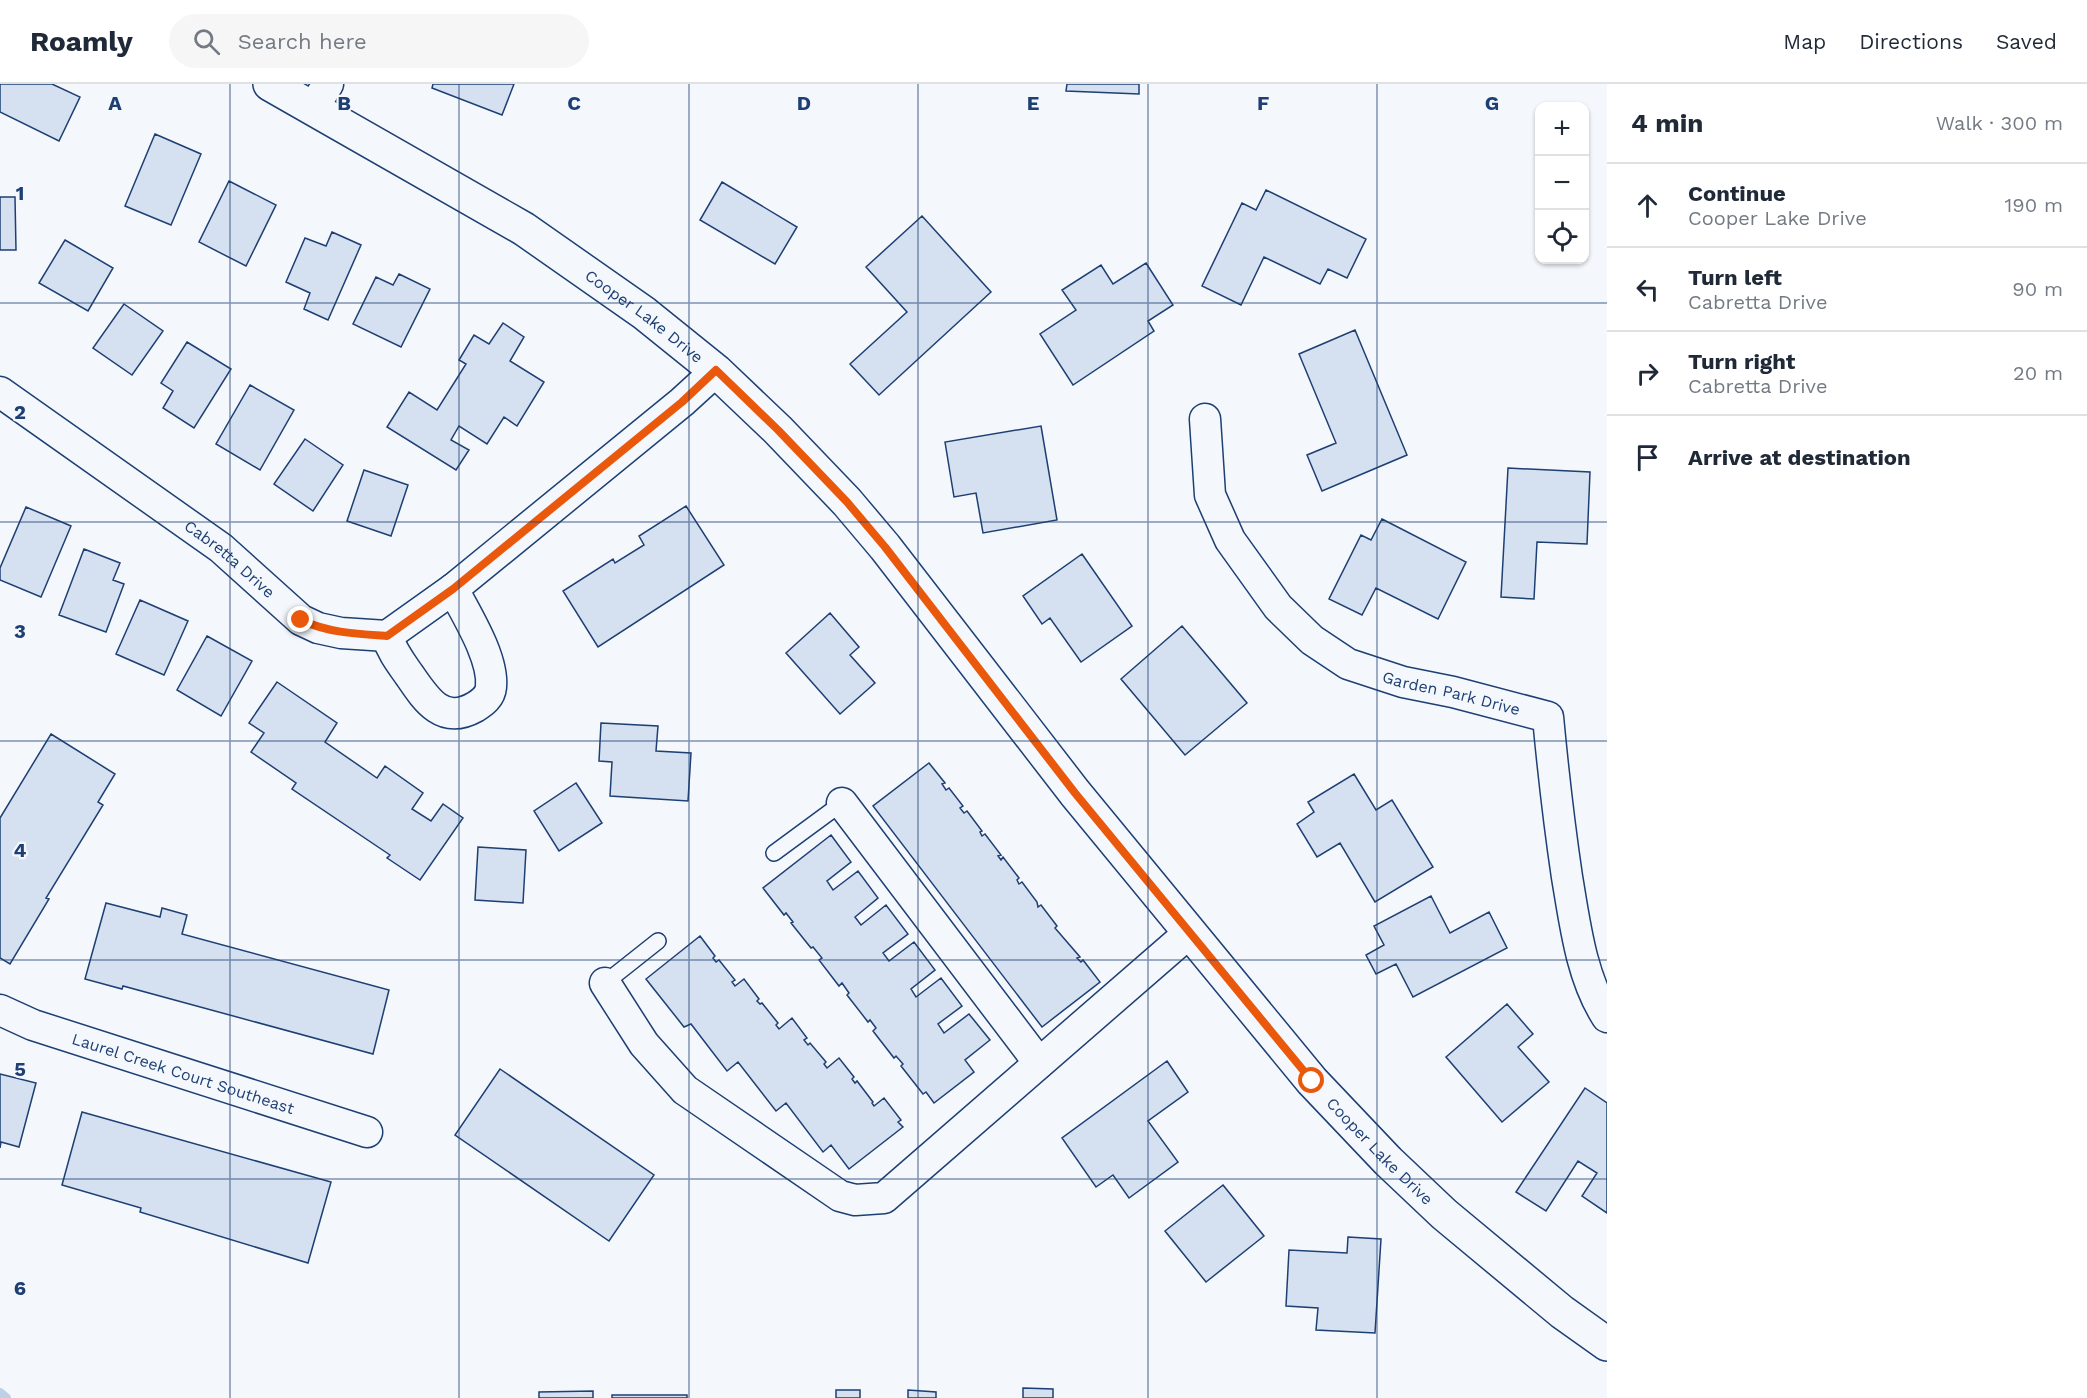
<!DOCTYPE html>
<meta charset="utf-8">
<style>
body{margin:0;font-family:"Work Sans",sans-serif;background:#f6f6f7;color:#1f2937}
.controls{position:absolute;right:18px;top:18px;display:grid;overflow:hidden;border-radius:12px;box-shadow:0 2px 4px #0004}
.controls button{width:54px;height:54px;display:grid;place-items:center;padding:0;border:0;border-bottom:2px solid #e0e1e3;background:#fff;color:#1f2937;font:30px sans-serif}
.stop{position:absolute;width:18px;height:18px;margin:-14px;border:4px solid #ea580c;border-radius:50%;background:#fff}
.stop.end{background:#ea580c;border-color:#fff;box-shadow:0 2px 6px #0008}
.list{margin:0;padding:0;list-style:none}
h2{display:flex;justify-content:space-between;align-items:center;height:78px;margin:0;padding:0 24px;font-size:26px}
h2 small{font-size:20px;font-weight:400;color:#747a83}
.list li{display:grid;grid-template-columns:39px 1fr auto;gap:18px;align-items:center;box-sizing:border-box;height:84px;padding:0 24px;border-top:2px solid #e0e1e3}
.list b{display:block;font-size:22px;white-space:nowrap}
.list p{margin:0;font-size:20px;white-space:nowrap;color:#747a83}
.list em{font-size:20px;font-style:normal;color:#747a83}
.icon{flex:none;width:33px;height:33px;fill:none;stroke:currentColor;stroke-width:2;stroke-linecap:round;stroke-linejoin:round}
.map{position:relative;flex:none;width:1607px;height:1314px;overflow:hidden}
header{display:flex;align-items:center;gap:36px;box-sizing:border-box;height:84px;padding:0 30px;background:#fff;border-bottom:2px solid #e0e1e3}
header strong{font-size:28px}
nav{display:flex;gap:33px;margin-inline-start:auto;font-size:21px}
.search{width:420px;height:54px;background:#f6f6f7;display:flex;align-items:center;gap:15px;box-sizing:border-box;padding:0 21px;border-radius:33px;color:#747a83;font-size:22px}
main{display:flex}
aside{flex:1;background:#fff}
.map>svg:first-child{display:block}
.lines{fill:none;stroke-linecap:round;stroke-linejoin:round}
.stream{stroke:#bed0e5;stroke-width:10}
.building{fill:#d5e0f0;stroke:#1d3f73;stroke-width:1.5}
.service-casing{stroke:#1d3f73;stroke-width:18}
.minor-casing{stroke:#1d3f73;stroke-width:33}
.tertiary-casing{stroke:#1d3f73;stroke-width:36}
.service{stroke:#f4f7fb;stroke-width:15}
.minor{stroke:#f4f7fb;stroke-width:30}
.tertiary{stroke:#f4f7fb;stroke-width:33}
.route{stroke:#ea580c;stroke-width:8}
.grid{fill:none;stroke:#1d3f73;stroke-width:1.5;stroke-opacity:0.55}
.labels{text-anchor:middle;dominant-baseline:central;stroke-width:4.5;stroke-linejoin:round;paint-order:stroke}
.street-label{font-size:16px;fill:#1d3f73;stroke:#f4f7fb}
.grid-label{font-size:20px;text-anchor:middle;font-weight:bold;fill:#1d3f73;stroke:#f4f7fb;stroke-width:4.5;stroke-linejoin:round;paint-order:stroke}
</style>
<header>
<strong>Roamly</strong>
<div class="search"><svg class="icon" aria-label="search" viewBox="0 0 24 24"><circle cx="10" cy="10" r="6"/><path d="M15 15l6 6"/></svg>Search here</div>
<nav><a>Map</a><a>Directions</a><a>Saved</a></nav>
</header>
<main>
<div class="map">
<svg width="1607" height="1314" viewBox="0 0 1607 1314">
<rect width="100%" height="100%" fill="#f4f7fb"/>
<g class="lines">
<!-- stream -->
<path class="stream" d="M0,1309L6,1314"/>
</g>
<!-- building -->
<path class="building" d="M0,0H52L80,13L59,57L0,28Z
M433,0H514L502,31L432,4Z
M1067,0H1139V10L1066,7Z
M155,50L201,70L171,141L125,122Z
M229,97L276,121L246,182L199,158Z
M722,98L797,143L775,180L700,136Z
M1266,106L1366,155L1347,194L1328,185L1320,200L1264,173L1241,221L1202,202L1242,119L1256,126Z
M0,113H15L16,166H0Z
M922,132L991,208L879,311L850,280L907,228L866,183Z
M332,148L361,161L328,236L304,225L310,209L286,198L305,154L326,162Z
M65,156L113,184L88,227L39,199Z
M1146,179L1173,221L1148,237L1154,247L1073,301L1040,250L1076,226L1062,206L1101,181L1113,200Z
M399,190L430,205L401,263L353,240L376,193L393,201Z
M124,220L163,247L132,291L93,264Z
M503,239L524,253L510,277L544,298L517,342L504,333L487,360L459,342L451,356L469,366L456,386L387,343L409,308L437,326L466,280L459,276L474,251L489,260Z
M1355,246L1407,371L1322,407L1307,371L1336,359L1299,270Z
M187,258L231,285L194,344L163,324L173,307L161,299Z
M250,301L294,326L260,386L216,360Z
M1041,342L1057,436L983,449L976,409L954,413L945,358Z
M305,355L343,381L313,427L274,400Z
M1508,384L1590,388L1587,460L1537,458L1534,515L1501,513Z
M364,386L408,401L391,452L347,437Z
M686,422L724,481L598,563L563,507L613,475L615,479L644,461L639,452Z
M26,423L71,442L41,513L0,496V484Z
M1382,435L1466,478L1438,535L1376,504L1362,531L1329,515L1361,451L1371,456Z
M84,465L120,479L113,496L124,500L106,548L59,531Z
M1082,470L1132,542L1081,578L1050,534L1042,540L1023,512Z
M140,516L188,537L164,591L116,570Z
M830,529L859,563L850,571L875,599L840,630L786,569Z
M1182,542L1247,619L1185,671L1121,595Z
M207,552L252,577L221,632L177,606Z
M277,598L337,639L325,658L377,694L385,682L423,709L412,725L431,737L443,720L463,734L420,796L387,774L390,771L292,705L296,699L251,668L264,649L249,639Z
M601,639L658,642L656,667L691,669L688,717L610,712L612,678L599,677Z
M51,650L115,690L98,718L103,721L46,814L49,815L10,880L0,874V734Z
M929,679L945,699L942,700L946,706L949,704L963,722L960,724L964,729L967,727L982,747L980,748L982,752L985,750L1001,771L998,772L1001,776L1003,773L1019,794L1017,796L1019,800L1022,798L1037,818L1038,823L1041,821L1057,842L1055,844L1080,873L1077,874L1081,878L1083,876L1100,898L1042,943L873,722Z
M1354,690L1376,726L1392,716L1433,783L1375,818L1340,759L1317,773L1297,740L1314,728L1308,718Z
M576,699L602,739L559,767L534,727Z
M831,751L851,778L827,797L833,806L858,787L878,814L855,833L861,841L886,821L908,850L883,869L889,877L914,858L935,886L911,905L916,913L941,894L962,922L938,940L944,949L969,930L990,956L965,976L974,988L934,1019L926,1008L923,1010L901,982L903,980L896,972L894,974L873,947L876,944L870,936L868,938L847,911L849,909L842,899L839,902L819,876L822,874L813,863L811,864L791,839L793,838L786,829L784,831L763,804Z
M478,763L526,766L523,819L475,816Z
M1431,812L1450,849L1489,828L1507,864L1413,913L1396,880L1376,890L1366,871L1384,861L1374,842Z
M106,819L160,833L162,824L187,831L182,850L389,906L373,970L123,902L122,905L85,895Z
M700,852L715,872L713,874L716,878L719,876L735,896L732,898L735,902L744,895L759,915L757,917L760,920L762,919L778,939L776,941L779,945L792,934L807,954L804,956L808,961L810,959L826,978L824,980L827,984L839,974L854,993L852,995L855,999L857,997L873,1018L872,1019L874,1022L884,1014L901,1036L898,1038L903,1043L849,1085L831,1061L823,1068L786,1019L776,1027L738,978L727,987L691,940L684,943L646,895Z
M1507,920L1533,950L1518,963L1549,998L1502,1038L1446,973Z
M1167,977L1188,1008L1148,1037L1178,1078L1129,1114L1113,1091L1096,1103L1062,1054Z
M500,985L654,1091L609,1157L455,1051Z
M0,990L36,999L19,1063L1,1058L0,1064Z
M1585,1004L1607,1019V1129L1582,1112L1597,1089L1578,1077L1546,1127L1516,1108Z
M82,1028L331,1098L308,1179L140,1128L141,1124L62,1101Z
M1223,1101L1264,1152L1206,1198L1165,1147Z
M1348,1153L1381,1155L1375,1249L1316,1246L1318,1224L1286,1222L1289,1166L1347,1169Z
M1023,1304L1053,1305V1314H1023Z
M836,1306H860V1314H836Z
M908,1306L936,1308V1314H908Z
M593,1307V1314H539V1308Z
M612,1311H687V1314H612Z"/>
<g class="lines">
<defs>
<path id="service" d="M774,769L842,719
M605,899L658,857"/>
<g id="minor">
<path d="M313,24L328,0"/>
<path id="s1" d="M0,308L221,464L301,536L318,544L341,549L387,552L453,505L682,318L716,287"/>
<path id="s2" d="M1205,335L1210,411L1230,456L1278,523L1312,556L1348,580L1403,598L1453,608L1548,633C1553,686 1559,739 1567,793C1575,840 1581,893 1607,933"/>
<path d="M387,552C392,568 401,579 410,592C427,617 443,641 475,623C483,618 490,613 491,603C494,574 466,530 453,505"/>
<path d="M842,719L1039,979"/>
<path d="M605,899L644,960L685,1006L840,1112L855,1116L884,1114L1189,849"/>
<path id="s3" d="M0,926L33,941L367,1048"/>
</g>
<g id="tertiary">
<path id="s4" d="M270,0L524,145L644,229L716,287L778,346L847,418L885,463L1075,709L1312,997L1388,1077L1444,1130L1562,1228L1607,1260"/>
</g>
</defs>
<!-- service casing -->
<use href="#service" class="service-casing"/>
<!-- minor casing -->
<use href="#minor" class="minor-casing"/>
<!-- tertiary casing -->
<use href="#tertiary" class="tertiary-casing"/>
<!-- service -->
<use href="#service" class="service"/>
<!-- minor -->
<use href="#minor" class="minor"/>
<!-- tertiary -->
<use href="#tertiary" class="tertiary"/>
</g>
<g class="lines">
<!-- route -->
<path class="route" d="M301,536C329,549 357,550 387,552L453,505L682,318L716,286L778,346L847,418L885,463L1075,709L1312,997"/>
</g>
<!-- grid -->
<path class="grid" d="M230,0V1314M459,0V1314M689,0V1314M918,0V1314M1148,0V1314M1377,0V1314M0,219H1607M0,438H1607M0,657H1607M0,876H1607M0,1095H1607"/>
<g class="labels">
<!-- street labels -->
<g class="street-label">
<text stroke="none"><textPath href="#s4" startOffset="441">Cooper Lake Drive</textPath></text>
<text stroke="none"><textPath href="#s1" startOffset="284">Cabretta Drive</textPath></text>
<text stroke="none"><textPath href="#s2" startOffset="406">Garden Park Drive</textPath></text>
<text stroke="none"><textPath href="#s3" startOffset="194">Laurel Creek Court Southeast</textPath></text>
<text stroke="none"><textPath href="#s4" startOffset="1557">Cooper Lake Drive</textPath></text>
</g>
</g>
<g class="grid-label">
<text x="115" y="26">A</text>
<text x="344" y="26">B</text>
<text x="574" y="26">C</text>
<text x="804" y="26">D</text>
<text x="1033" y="26">E</text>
<text x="1263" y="26">F</text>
<text x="1492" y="26">G</text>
<text x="20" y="116">1</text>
<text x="20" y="335">2</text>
<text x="20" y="554">3</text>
<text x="20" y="773">4</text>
<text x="20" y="992">5</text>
<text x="20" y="1211">6</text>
</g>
</svg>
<div class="controls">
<button>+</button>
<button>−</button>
<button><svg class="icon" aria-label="locate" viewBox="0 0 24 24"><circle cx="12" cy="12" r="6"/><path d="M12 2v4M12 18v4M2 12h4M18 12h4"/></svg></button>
</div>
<div class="stop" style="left:1312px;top:997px"></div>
<div class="stop end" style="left:301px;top:536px"></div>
</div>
<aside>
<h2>4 min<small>Walk · 300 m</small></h2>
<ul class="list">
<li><svg class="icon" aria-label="ahead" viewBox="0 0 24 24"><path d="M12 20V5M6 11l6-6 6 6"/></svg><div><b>Continue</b><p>Cooper Lake Drive</p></div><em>190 m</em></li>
<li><svg class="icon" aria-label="left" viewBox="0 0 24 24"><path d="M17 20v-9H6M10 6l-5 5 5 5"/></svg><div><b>Turn left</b><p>Cabretta Drive</p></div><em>90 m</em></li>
<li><svg class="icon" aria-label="right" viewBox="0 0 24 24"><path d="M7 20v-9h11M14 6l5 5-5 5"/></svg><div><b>Turn right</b><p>Cabretta Drive</p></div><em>20 m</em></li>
<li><svg class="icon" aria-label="arrive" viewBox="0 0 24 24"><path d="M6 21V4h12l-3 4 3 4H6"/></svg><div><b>Arrive at destination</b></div></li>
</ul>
</aside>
</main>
